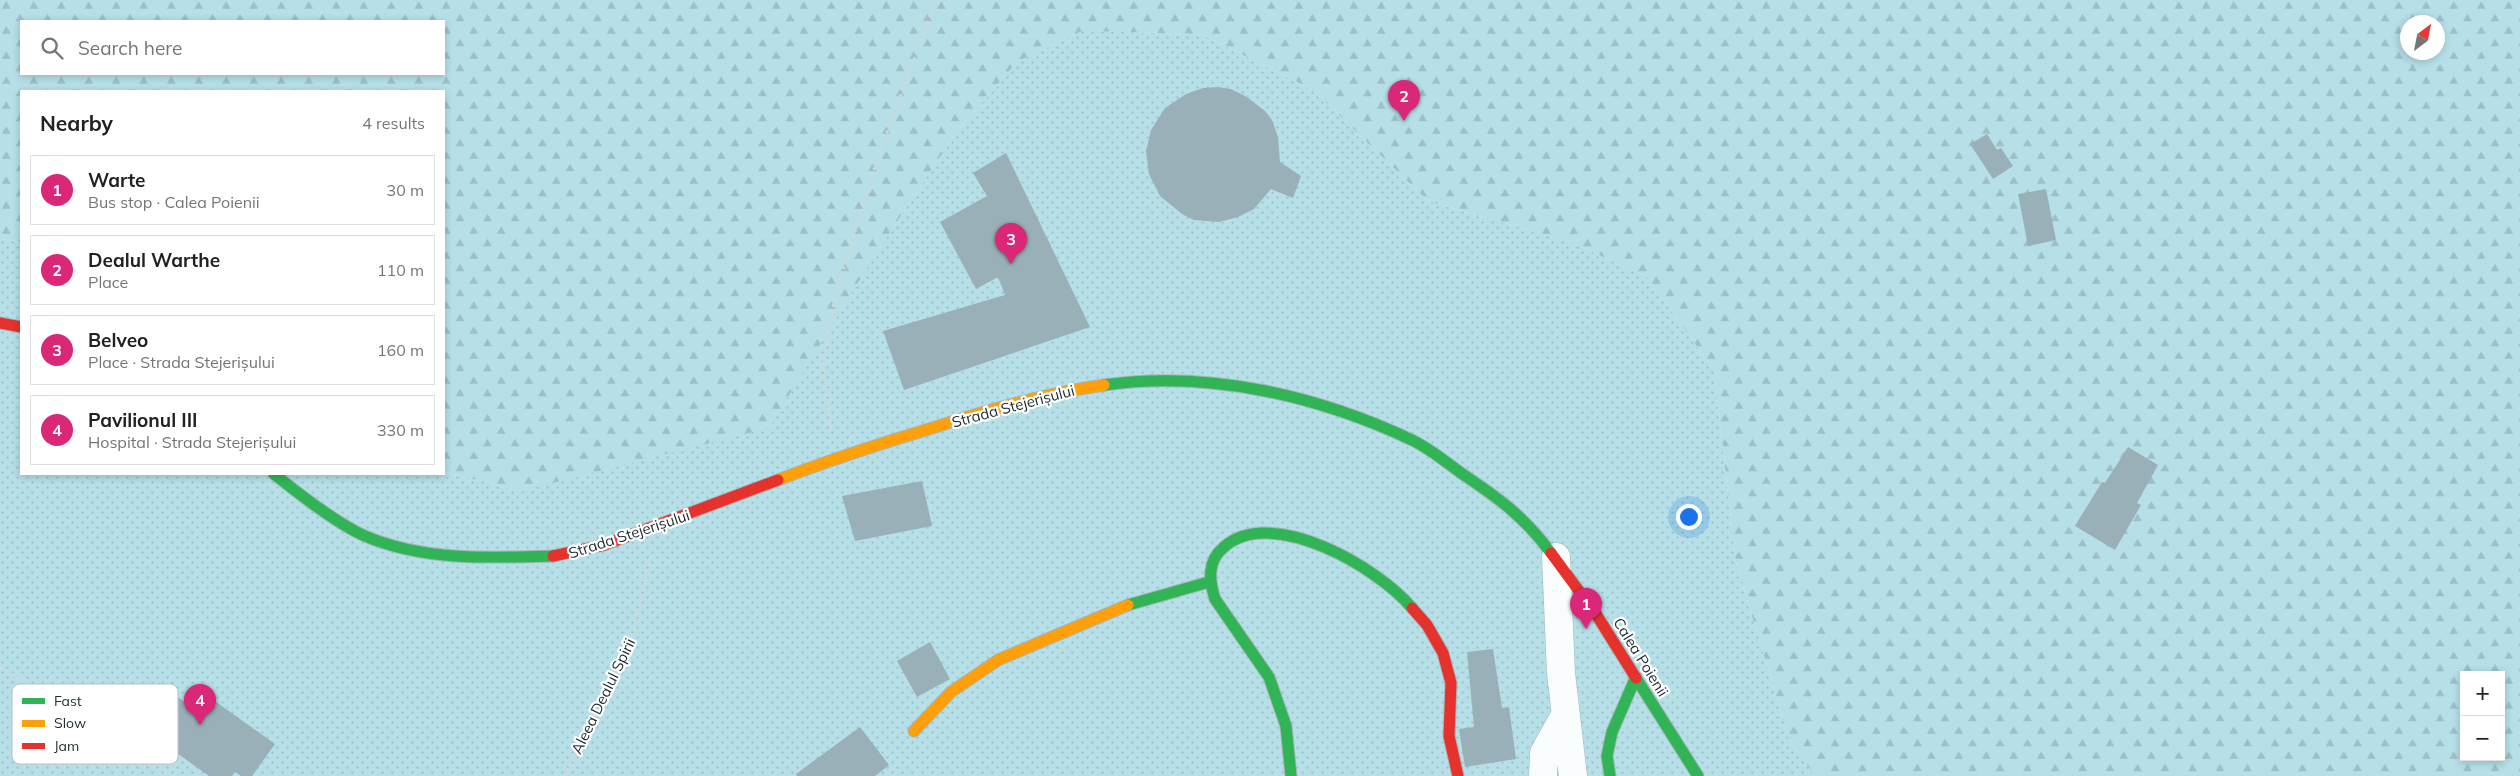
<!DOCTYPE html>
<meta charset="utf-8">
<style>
body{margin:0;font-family:Mulish,sans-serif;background:#f6f6f6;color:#202124}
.controls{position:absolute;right:15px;bottom:15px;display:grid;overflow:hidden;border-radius:0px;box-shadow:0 2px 8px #0003}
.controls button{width:45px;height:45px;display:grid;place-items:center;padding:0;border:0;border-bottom:1px solid #e0e0e0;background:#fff;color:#202124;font:25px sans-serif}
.compass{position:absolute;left:2400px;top:15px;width:45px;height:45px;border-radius:50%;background:#fff;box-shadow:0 2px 8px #0003;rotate:32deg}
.you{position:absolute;left:1688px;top:516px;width:18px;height:18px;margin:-12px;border:4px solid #fff;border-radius:50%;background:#1a73e8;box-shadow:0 0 0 8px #1a73e833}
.badge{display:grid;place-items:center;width:32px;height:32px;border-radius:50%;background:#db2777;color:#fff;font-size:16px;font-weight:700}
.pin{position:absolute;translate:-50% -41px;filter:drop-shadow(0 1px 2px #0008)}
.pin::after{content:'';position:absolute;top:26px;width:18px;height:15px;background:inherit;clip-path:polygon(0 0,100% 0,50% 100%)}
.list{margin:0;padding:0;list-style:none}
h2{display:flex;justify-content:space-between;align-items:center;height:65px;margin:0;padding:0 20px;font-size:21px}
h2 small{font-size:16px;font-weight:400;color:#757577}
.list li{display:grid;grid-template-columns:32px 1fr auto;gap:15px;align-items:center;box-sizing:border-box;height:70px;margin:0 10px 10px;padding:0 10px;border:1px solid #e0e0e0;border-radius:0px}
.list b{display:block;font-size:19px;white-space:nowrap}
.list p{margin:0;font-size:16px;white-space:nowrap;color:#757577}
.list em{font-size:16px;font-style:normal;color:#757577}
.icon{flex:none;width:28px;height:28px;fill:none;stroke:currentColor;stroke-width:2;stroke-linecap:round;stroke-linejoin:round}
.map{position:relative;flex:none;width:2520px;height:776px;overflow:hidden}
.search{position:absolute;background:#fff;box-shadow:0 2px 8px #0003;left:20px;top:20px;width:425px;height:55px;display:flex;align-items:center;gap:12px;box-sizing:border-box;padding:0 18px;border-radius:0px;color:#757577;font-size:19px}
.panel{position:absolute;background:#fff;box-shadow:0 2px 8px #0003;left:20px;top:90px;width:425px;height:385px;border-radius:0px}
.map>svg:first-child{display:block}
.grass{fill:url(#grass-dots)}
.forest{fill:url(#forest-firs);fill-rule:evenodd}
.building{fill:#9ab0b8}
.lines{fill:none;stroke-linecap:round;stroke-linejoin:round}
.street-casing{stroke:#a5b6b8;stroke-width:29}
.fast-casing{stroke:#a5b6b8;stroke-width:13}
.slow-casing{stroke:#a5b6b8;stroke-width:13}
.jam-casing{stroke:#a5b6b8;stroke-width:13}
.path{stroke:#d2d8da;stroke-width:3;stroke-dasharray:2.5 4;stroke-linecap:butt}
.street{stroke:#fafdfd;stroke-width:28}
.fast{stroke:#30b455;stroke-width:11}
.slow{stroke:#ff9f0a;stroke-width:11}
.jam{stroke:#e5322d;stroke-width:11}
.labels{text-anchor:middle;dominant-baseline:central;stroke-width:4.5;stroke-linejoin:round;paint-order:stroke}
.street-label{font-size:15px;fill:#1c2c2f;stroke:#fff}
.key{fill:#fff;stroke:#bbc0c1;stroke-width:1}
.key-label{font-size:14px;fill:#1c2c2f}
</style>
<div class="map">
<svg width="2520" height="776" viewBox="0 0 2520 776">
<defs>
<pattern id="grass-dots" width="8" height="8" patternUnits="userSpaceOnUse" patternTransform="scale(1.25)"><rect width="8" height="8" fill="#b6dfe7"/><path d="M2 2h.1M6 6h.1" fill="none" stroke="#9cc0c6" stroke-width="1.8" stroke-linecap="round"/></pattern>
<pattern id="forest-firs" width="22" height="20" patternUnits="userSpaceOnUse" patternTransform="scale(1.25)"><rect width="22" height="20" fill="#b6dfe7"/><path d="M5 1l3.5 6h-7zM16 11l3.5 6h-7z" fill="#9cc0c6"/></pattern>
</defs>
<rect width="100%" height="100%" fill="#def1f4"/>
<!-- grass -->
<path class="grass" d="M1082,31L1201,34L1313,90L1428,201L1571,242L1647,277L1714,370L1736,563L1790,742L1815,776H0V239L21,242V474H444V472L521,491L878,250L956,133L1017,62Z"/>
<!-- forest -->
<path class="forest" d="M0,0H2520V776H1815L1790,742L1736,563L1714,370L1647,277L1571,242L1428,201L1313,90L1201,34L1082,31L1017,62L956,133L878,250L769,428L521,491L444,472V91H21V242L0,239ZM21,21H444V74H21ZM2408,22H2438V52H2408ZM2464,675H2501V757H2464Z"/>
<!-- building -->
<path class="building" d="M1218,87L1231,89L1247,97L1265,111L1272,120L1278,137L1280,162L1301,176L1293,198L1271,189L1254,209L1238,217L1219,222L1194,220L1182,214L1160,196L1149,174L1146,151L1151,130L1165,108L1186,94L1203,88Z
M1987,134L1997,150L2001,148L2013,166L1993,179L1970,144Z
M1006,153L1090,327L904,390L883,331L1005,295L998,277L976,289L940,222L987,196L973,173Z
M2046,189L2056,240L2028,246L2018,194Z
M2128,447L2158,465L2137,503L2141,505L2115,550L2075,526L2102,482L2105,483Z
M922,481L932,526L855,541L842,496Z
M930,642L950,679L917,697L897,661Z
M1493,649L1502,708L1509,707L1516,759L1465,767L1459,729L1474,727L1467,652Z
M159,683L190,706L201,691L275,744L252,776H241L235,772L232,776H209L160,741L164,736L136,715Z
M860,727L889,765L875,776H797L796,774Z"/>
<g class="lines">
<defs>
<path id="street" d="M1556,557L1561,673L1573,776
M1543,776L1544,753L1564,717"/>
<path id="fast" d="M1104,385C1209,370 1319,396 1414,441C1430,449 1446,462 1461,473C1497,497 1525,517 1551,553
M274,474C299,494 337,524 365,536C423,561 491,558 553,556
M1128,605L1209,582
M1636,678L1698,776
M1291,776L1286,726L1269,677L1215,599C1209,580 1207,561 1224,547C1272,505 1379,568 1412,608
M1610,776L1607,756L1612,732L1636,677"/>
<path id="slow" d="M778,480C827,461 876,445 926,430C985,411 1043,394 1104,385
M914,731L951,692L998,660L1128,605"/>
<path id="jam" d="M0,323L21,327
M1551,553L1596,614L1636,678
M553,556L604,545L778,480
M1412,608L1427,625L1443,653L1451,683L1449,736L1458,776"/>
</defs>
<!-- street casing -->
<use href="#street" class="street-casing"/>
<!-- fast casing -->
<use href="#fast" class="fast-casing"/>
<!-- slow casing -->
<use href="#slow" class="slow-casing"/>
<!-- jam casing -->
<use href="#jam" class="jam-casing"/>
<!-- path -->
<path class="path" d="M831,429L823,365L835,296L878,157L936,0
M0,667L170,776
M564,776L633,636L650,560"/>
<!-- street -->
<use href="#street" class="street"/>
<!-- fast -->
<use href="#fast" class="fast"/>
<!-- slow -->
<use href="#slow" class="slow"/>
<!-- jam -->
<use href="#jam" class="jam"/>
</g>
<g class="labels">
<!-- street labels -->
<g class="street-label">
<text transform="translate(1013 406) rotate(-15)">Strada Stejerișului</text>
<text transform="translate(629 534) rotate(-18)">Strada Stejerișului</text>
<text transform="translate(1641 657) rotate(58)">Calea Poienii</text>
<text transform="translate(603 696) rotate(-64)">Aleea Dealul Spirii</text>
</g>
</g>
<!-- legend -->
<rect x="12" y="684" width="166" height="80" rx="8" class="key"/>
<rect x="22" y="698" width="23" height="6" fill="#30b455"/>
<rect x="22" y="720" width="23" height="7" fill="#ff9f0a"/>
<rect x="22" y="743" width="23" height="6" fill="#e5322d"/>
<g class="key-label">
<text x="54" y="706">Fast</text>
<text x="54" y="728">Slow</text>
<text x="54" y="751">Jam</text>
</g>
</svg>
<div class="controls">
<button>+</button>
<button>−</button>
</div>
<svg class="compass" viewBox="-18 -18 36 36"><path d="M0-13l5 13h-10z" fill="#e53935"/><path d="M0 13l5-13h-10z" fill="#757577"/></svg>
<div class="you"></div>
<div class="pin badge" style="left:1586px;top:629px">1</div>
<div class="pin badge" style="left:1404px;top:121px">2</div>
<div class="pin badge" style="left:1011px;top:264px">3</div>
<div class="pin badge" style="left:200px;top:725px">4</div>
<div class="search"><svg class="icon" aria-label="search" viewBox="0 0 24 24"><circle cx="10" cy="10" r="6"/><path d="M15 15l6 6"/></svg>Search here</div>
<section class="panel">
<h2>Nearby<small>4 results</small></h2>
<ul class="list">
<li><span class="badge">1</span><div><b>Warte</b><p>Bus stop · Calea Poienii</p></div><em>30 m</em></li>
<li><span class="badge">2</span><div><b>Dealul Warthe</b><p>Place</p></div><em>110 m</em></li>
<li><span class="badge">3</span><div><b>Belveo</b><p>Place · Strada Stejerișului</p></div><em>160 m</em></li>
<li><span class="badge">4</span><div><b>Pavilionul III</b><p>Hospital · Strada Stejerișului</p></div><em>330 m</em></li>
</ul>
</section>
</div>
